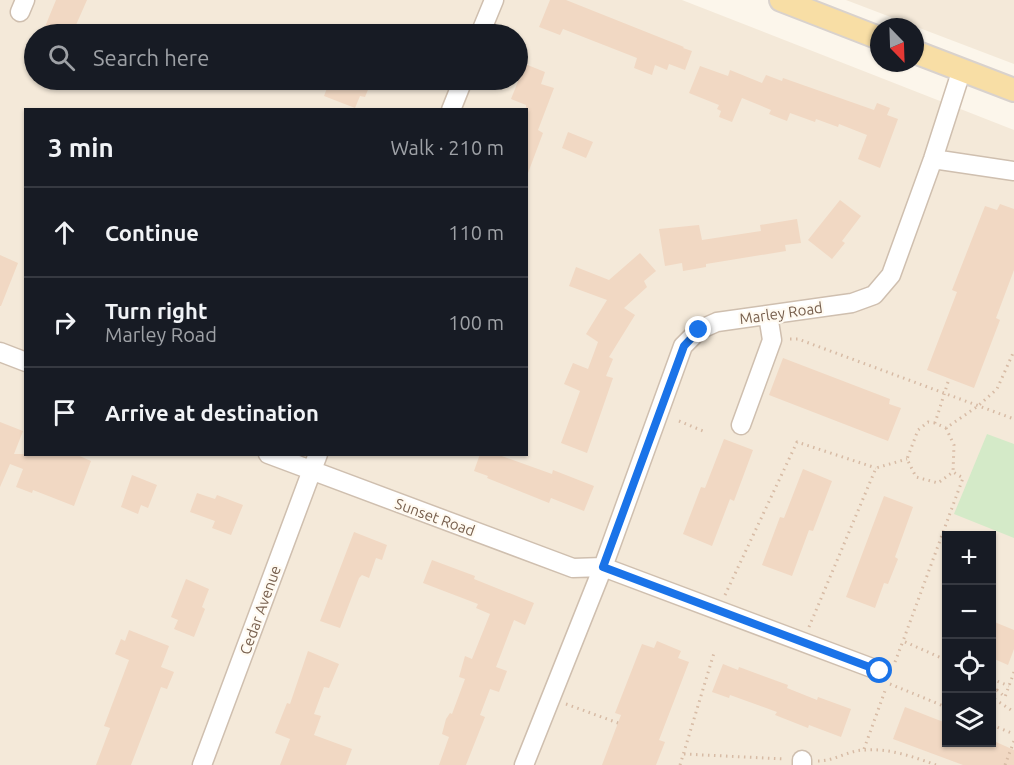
<!DOCTYPE html>
<meta charset="utf-8">
<style>
body{margin:0;font-family:Ubuntu,sans-serif;background:#242831;color:#f1f3f6}
.controls{position:absolute;right:18px;bottom:18px;display:grid;overflow:hidden;border-radius:0px;box-shadow:0 2px 4px #0004}
.controls button{width:54px;height:54px;display:grid;place-items:center;padding:0;border:0;border-bottom:2px solid #363941;background:#171b24;color:#f1f3f6;font:30px sans-serif}
.compass{position:absolute;left:870px;top:18px;width:54px;height:54px;border-radius:50%;background:#171b24;box-shadow:0 2px 4px #0004;rotate:157deg}
.stop{position:absolute;width:18px;height:18px;margin:-14px;border:4px solid #1a73e8;border-radius:50%;background:#fff}
.stop.end{background:#1a73e8;border-color:#fff;box-shadow:0 2px 6px #0008}
.list{margin:0;padding:0;list-style:none}
h2{display:flex;justify-content:space-between;align-items:center;height:78px;margin:0;padding:0 24px;font-size:26px}
h2 small{font-size:20px;font-weight:400;color:#9ea1a6}
.list li{display:grid;grid-template-columns:39px 1fr auto;gap:18px;align-items:center;box-sizing:border-box;height:90px;padding:0 24px;border-top:2px solid #363941}
.list b{display:block;font-size:22px;white-space:nowrap}
.list p{margin:0;font-size:20px;white-space:nowrap;color:#9ea1a6}
.list em{font-size:20px;font-style:normal;color:#9ea1a6}
.icon{flex:none;width:33px;height:33px;fill:none;stroke:currentColor;stroke-width:2;stroke-linecap:round;stroke-linejoin:round}
.map{position:relative;flex:none;width:1014px;height:765px;overflow:hidden}
.search{position:absolute;background:#171b24;box-shadow:0 2px 4px #0004;left:24px;top:24px;width:504px;height:66px;display:flex;align-items:center;gap:15px;box-sizing:border-box;padding:0 21px;border-radius:33px;color:#9ea1a6;font-size:22px}
.panel{position:absolute;background:#171b24;box-shadow:0 2px 4px #0004;left:24px;top:108px;width:504px;height:348px;border-radius:0px}
.map>svg:first-child{display:block}
.residential{fill:#f4e9d9;fill-rule:evenodd}
.green{fill:#d4eac8}
.building{fill:#f1d8c3}
.lines{fill:none;stroke-linecap:round;stroke-linejoin:round}
.minor-casing{stroke:#cfbfaf;stroke-width:21}
.major-casing{stroke:#d9d2cd;stroke-width:26}
.path{stroke:#d7bba5;stroke-width:3;stroke-dasharray:1.5 4.5;stroke-linecap:butt}
.minor{stroke:#fff;stroke-width:18}
.major{stroke:#f8dea5;stroke-width:22}
.route{stroke:#1a73e8;stroke-width:8}
.labels{text-anchor:middle;dominant-baseline:central;stroke-width:4.5;stroke-linejoin:round;paint-order:stroke}
.street-label{font-size:15px;fill:#775f4d;stroke:#fffaf1}
</style>
<div class="map">
<svg width="1014" height="765" viewBox="0 0 1014 765">
<rect width="100%" height="100%" fill="#fcf6eb"/>
<!-- residential -->
<path class="residential" d="M0,0H682L1014,130V765H0ZM34,34H518V80H34ZM26,110H526V454H26ZM946,536H992V742H946Z
M846,0H1014V64Z"/>
<!-- green -->
<path class="green" d="M987,434L1014,444V538L954,514Z"/>
<!-- building -->
<path class="building" d="M56,0H87L72,34H42Z
M550,0H566L684,47L683,48L692,51L685,70L669,64L667,70L655,65L652,75L634,68L637,58L563,29L560,35L539,27Z
M525,64L545,72L541,84L554,88L538,130L543,133L528,173L526,105L511,99Z
M700,66L728,76L730,70L762,83L766,75L782,81L783,78L874,110L877,103L890,108L887,115L898,119L880,168L858,159L867,135L839,124L838,127L816,119L815,122L790,113L787,121L769,114L771,110L742,98L732,122L719,117L721,111L717,109L719,105L689,93Z
M330,80H372L365,97L360,96L355,108L324,96Z
M568,132L593,142L586,158L562,148Z
M840,200L861,216L842,241L845,243L832,259L808,240Z
M1000,204L1014,209V270L996,318L1000,320L974,388L927,370L957,292L952,290L985,206L997,210Z
M797,219L801,243L785,245L786,251L706,264V267L683,271L682,263L665,266L659,229L699,225L702,240L761,231L760,225Z
M640,253L656,271L644,281L647,287L624,308L635,315L609,357L613,359L606,376L613,378L587,453L561,443L580,391L564,384L573,363L588,369L598,342L586,334L607,300L569,286L576,267L609,280Z
M0,255L18,263L1,306H0Z
M783,358L890,399L889,404L901,408L888,441L769,395Z
M0,422L23,431L14,454H75L91,461L74,506L33,490L32,493L16,487L23,469L10,464L0,487Z
M724,439L753,450L734,501L730,499L712,546L683,534L701,487L705,488Z
M480,454H496L552,474L553,470L594,486L584,511L551,498L549,503L487,478L488,476L474,471Z
M803,469L832,481L813,531L809,530L792,576L762,565L780,517L784,518Z
M132,475L157,485L148,508L141,505L138,514L121,507Z
M197,493L215,499L217,495L243,505L231,535L212,528L215,521L190,512Z
M884,496L913,507L895,557L898,559L888,584L884,583L875,608L846,597Z
M354,532L387,545L382,560L376,558L369,578L362,575L359,578L340,628L320,621Z
M432,560L475,576L474,579L534,603L525,625L514,620L496,667L507,671L499,692L490,689L480,715L485,717L466,765H439L449,737L442,734L446,719L450,713L452,714L465,679L459,677L465,656L472,659L490,614L476,608L478,604L423,583Z
M186,579L209,589L202,607L205,609L194,637L174,629L178,620L171,617Z
M992,621L1014,630V649L1008,665L992,658Z
M129,630L169,646L161,667L174,672L167,689L161,687L131,765H96L110,728L104,726L129,660L115,654L121,639L125,641Z
M657,641L681,651L678,658L689,662L659,740L665,742L656,765H602L621,715L615,713L642,644L654,648Z
M308,651L339,664L329,688L324,687L314,714L321,716L314,735L352,749L346,765H280L290,739L275,733L287,703L290,704Z
M723,664L738,670L739,667L788,685L787,688L817,700L818,697L851,709L841,737L809,725L808,728L775,715L777,712L730,695L729,698L712,692Z
M905,707L946,723V742H996L1014,750V765H963L893,739Z"/>
<g class="lines">
<defs>
<path id="minor" d="M20,12L25,0
M480,34L494,0
M451,110L463,80
M933,159L1014,171
M0,352L26,362
M741,425L772,340L768,315
M268,454L573,568L603,567L880,671
M202,765L318,454
M524,765L603,567L683,346L699,330L717,322L852,303L874,295L891,275L933,159L962,69
M802,765V760"/>
<path id="major" d="M781,0L879,38
M915,52L1014,90"/>
</defs>
<!-- minor casing -->
<use href="#minor" class="minor-casing"/>
<!-- major casing -->
<use href="#major" class="major-casing"/>
<!-- path -->
<path class="path" d="M790,339H798L1014,419
M948,382L935,423L946,428L978,406L997,389L1014,351
M679,421L703,431
M935,423L928,422L918,430L907,459L916,477L938,483L953,472L963,478L903,641L946,660
M946,428L954,445L953,472
M725,595L797,442L876,468
M809,627L876,468L907,459
M895,662L903,641
M1014,672L1005,697L997,690L993,698L1014,712
M992,679L1009,686
M890,684L946,707
M566,704L618,723
M992,725L1014,734
M864,749L886,688
M684,754L785,759
M818,761C835,761 849,750 865,750C889,748 914,757 936,765
M680,765L714,653
M1005,765L1014,741"/>
<!-- minor -->
<use href="#minor" class="minor"/>
<!-- major -->
<use href="#major" class="major"/>
</g>
<g class="lines">
<!-- route -->
<path class="route" d="M699,330L684,346L603,567L880,671"/>
</g>
<g class="labels">
<!-- street labels -->
<g class="street-label">
<text transform="translate(781 313) rotate(-8)">Marley Road</text>
<text transform="translate(435 517) rotate(20)">Sunset Road</text>
<text transform="translate(260 610) rotate(-70)">Cedar Avenue</text>
</g>
</g>
</svg>
<div class="controls">
<button>+</button>
<button>−</button>
<button><svg class="icon" aria-label="locate" viewBox="0 0 24 24"><circle cx="12" cy="12" r="6"/><path d="M12 2v4M12 18v4M2 12h4M18 12h4"/></svg></button>
<button><svg class="icon" aria-label="layers" viewBox="0 0 24 24"><path d="M12 4l9 5-9 5-9-5zM3 14l9 5 9-5"/></svg></button>
</div>
<svg class="compass" viewBox="-18 -18 36 36"><path d="M0-13l5 13h-10z" fill="#e53935"/><path d="M0 13l5-13h-10z" fill="#9ea1a6"/></svg>
<div class="stop" style="left:880px;top:671px"></div>
<div class="stop end" style="left:699px;top:330px"></div>
<div class="search"><svg class="icon" aria-label="search" viewBox="0 0 24 24"><circle cx="10" cy="10" r="6"/><path d="M15 15l6 6"/></svg>Search here</div>
<section class="panel">
<h2>3 min<small>Walk · 210 m</small></h2>
<ul class="list">
<li><svg class="icon" aria-label="ahead" viewBox="0 0 24 24"><path d="M12 20V5M6 11l6-6 6 6"/></svg><div><b>Continue</b></div><em>110 m</em></li>
<li><svg class="icon" aria-label="right" viewBox="0 0 24 24"><path d="M7 20v-9h11M14 6l5 5-5 5"/></svg><div><b>Turn right</b><p>Marley Road</p></div><em>100 m</em></li>
<li><svg class="icon" aria-label="arrive" viewBox="0 0 24 24"><path d="M6 21V4h12l-3 4 3 4H6"/></svg><div><b>Arrive at destination</b></div></li>
</ul>
</section>
</div>
